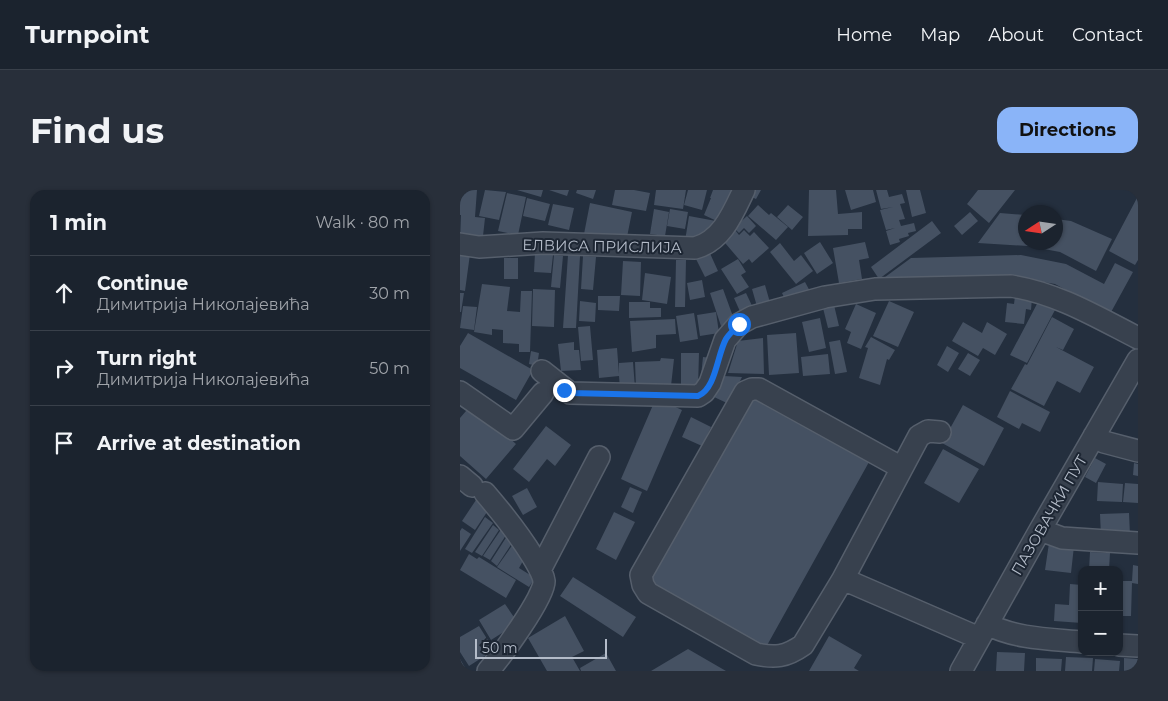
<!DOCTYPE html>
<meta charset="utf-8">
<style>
body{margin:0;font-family:Montserrat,sans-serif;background:#282f3a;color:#f1f3f6}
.controls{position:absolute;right:15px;bottom:15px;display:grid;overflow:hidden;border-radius:10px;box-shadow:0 1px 4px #0004}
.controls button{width:45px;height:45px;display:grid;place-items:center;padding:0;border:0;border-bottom:1px solid #39404a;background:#1b232e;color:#f1f3f6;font:25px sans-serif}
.compass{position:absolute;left:558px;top:15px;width:45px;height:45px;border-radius:50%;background:#1b232e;box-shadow:0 1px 4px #0004;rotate:258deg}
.scale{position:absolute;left:15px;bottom:12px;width:132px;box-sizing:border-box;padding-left:5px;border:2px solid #b4bcc9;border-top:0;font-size:14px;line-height:18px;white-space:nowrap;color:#b4bcc9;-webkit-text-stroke:4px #1d2633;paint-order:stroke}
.stop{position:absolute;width:15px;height:15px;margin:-11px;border:4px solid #1a73e8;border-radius:50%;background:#fff}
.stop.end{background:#1a73e8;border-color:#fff;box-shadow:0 1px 5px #0008}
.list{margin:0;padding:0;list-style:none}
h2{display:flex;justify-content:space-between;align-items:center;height:65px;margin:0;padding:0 20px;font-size:21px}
h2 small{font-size:16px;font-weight:400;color:#a0a4aa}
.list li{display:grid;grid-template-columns:32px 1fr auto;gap:15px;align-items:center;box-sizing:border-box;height:75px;padding:0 20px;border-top:1px solid #39404a}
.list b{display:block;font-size:19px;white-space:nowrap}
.list p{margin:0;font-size:16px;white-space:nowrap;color:#a0a4aa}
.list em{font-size:16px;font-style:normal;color:#a0a4aa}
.icon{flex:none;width:28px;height:28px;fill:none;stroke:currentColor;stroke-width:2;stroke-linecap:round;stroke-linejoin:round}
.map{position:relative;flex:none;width:678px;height:481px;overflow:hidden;border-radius:15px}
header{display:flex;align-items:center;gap:30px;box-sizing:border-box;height:70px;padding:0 25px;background:#1b232e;border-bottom:1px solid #39404a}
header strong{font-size:24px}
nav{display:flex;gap:28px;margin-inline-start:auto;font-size:18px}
.intro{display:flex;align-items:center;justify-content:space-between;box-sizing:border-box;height:120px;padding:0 30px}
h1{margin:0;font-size:35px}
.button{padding:12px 22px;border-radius:15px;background:#8ab4f8;color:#111;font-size:18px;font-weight:700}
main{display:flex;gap:30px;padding:0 30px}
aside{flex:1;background:#1b232e;border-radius:15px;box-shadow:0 1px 4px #0004}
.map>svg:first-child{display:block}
.building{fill:#455162}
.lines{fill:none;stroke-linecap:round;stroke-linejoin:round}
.minor-casing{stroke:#565f6c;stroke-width:24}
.minor{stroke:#38414e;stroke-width:21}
.route{stroke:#1a73e8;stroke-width:6}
.labels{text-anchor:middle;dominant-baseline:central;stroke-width:4;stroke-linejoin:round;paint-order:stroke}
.street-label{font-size:15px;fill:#b4bcc9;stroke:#1d2633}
</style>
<header>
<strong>Turnpoint</strong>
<nav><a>Home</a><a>Map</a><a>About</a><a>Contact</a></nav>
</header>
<div class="intro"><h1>Find us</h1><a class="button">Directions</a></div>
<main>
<aside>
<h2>1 min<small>Walk · 80 m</small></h2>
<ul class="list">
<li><svg class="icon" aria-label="ahead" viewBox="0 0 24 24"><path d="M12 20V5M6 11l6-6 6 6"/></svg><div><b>Continue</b><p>Димитрија Николајевића</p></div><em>30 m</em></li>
<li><svg class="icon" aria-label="right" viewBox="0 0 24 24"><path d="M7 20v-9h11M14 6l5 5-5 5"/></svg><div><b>Turn right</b><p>Димитрија Николајевића</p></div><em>50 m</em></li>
<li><svg class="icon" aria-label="arrive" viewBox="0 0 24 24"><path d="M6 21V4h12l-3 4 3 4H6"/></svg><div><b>Arrive at destination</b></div></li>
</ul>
</aside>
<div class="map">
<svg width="678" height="481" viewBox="0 0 678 481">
<rect width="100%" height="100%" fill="#242f3e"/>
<!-- building -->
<path class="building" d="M0,0H17L15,27L25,28L22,55L0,52L1,25H0Z
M25,0L46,2L39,30L19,26Z
M57,0H83L81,7Z
M89,0H109L107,6Z
M117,0H136L133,9L116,3Z
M155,0H174L190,3L186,21L152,15Z
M196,0H226L223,19L194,15Z
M228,0H247L242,20L224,15Z
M253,0H278L261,33L244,25L251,8H250Z
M287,0H301L296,9L285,4Z
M349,0H376L378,24L402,22V39H388V45L348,46Z
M385,0H413L416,12L391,20Z
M416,0H427L429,7L442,4L445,13L440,14L445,29L439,30L441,36L454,33L456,41L448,43L449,46L439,49L440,52L430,55L426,41L435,38L426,40L420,20L433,17L421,19Z
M446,0H460L466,23L452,27Z
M518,0H555L529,33L507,14Z
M47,3L66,7L58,45L38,41Z
M678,6V70L675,75L649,61Z
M67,8L90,14L85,31L63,26Z
M130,13L172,22L166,52L124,44Z
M93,14L114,18L109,40L88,35Z
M298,15L309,25L311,23L328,37L316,50L288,26Z
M328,15L343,27L332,40L317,27Z
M194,19L209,22L205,46L190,44Z
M210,19L228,22L225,39L207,36Z
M510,22L518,31L502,45L494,36Z
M540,23L566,25V52H596V29L611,31L652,49L636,81L600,62L568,56L518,53Z
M229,26L256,31L254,44L243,42L241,54L225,51Z
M287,26L296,36L289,43L284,38L279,43L274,38Z
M472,31L481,43L419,89L411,77Z
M272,36L279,45L284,40L290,46L294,42L309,58L292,73L289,69L283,74L260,47Z
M360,52L373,73L357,84L344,63Z
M405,52L409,68L399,70L402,89L379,93L373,58Z
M320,53L334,71L341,65L353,81L336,94L310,62Z
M248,59L258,81L245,87L234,65Z
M0,62L10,64L5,101L0,100Z
M75,63L93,65L91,83L74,82Z
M94,65L103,66L100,98L91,97Z
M108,65L120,66L116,138H103Z
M561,65L606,74L644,94L655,73L673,82L650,124L595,94L559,88L421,90L451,68Z
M123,66L136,67L133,100L121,99Z
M44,68H58V89H44Z
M278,69L286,82L281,85L289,97L277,104L261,79Z
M216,70H226L225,117H215Z
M163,71L181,72L180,106L161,105Z
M185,83L211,87L207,114L182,110Z
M242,90L245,107L230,110L227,93Z
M345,92L352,105L327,114L322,103Z
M22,94L50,97L47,121L60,122L61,101H72L70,162H59V154L43,153V140L32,139V145L14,142Z
M305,95L311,116L298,120L292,99Z
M73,99L95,100L94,137L72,136Z
M263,99L275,132L261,136L250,103Z
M0,103H4L1,122H0Z
M286,103L294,120L282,126L274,108Z
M138,106H160L159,121L138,120Z
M555,106L572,108L571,120L566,119L564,134L545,132L547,113L554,114Z
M120,111L136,113L135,132L119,131Z
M429,111L454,122L438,157L413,146Z
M169,112H190V118H201V127L169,128Z
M578,112L595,120L567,173L550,165Z
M396,114L416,123L401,159L387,153L391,142L385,139Z
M374,115L379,136L368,138L363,118Z
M3,116L17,117L14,140L0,138Z
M256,122L259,143L240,146L237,125Z
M234,123L238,149L220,152L216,126Z
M592,127L614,139L603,160L596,157L634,177L620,203L597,191L584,216L551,199L565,174L567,175Z
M360,128L366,158L349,162L342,132Z
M215,129L216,144L196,145V158L172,162L170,131Z
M503,132L522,143L527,132L547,144L535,165L523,158L518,166L492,151Z
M130,136L133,170L121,171L118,137Z
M8,143L73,180L56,210L0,178V156Z
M336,143L339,183L309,185L307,145Z
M411,147L435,160L429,170L427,169L420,195L399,188L408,158L405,157Z
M303,148L304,184L268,183L278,151Z
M380,150L387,182L375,184L369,152Z
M114,152V160H119L121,180L101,181L98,154Z
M487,156L499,163L488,182L477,175Z
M157,158L159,184V173L173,172L175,198L160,199L159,186L139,188L137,160Z
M71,161L79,163L77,176L69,174Z
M221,163H239L238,198H221Z
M508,163L520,170L510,186L498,179Z
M368,164L370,184L343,186L341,167Z
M243,167L252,168L241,186Z
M201,168L214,169L211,196L176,198L175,172L200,171Z
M264,186L282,187L269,214L254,207Z
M550,201L590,222L580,242L562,233L559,239L537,227Z
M291,207L409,272L305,459L188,394Z
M196,208L222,220L187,301L161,289Z
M12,214L56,254L26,289L0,266V228Z
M503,215L544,238L524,276L482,253Z
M231,227L251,237L242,256L222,247Z
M86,236L111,255L95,276L87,269L69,292L53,279Z
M483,259L519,279L499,313L464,293Z
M635,268L646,274L636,293L625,287Z
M674,273L678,274V286L673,285Z
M638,292L663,294L662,312L637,311Z
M665,293L678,294V313L663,312Z
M170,297L182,302L173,323L161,317Z
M67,298L77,317L63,325L52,306Z
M16,310L29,319L15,340L2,331Z
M154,322L175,332L156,370L136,359Z
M669,323L670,345L641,346L640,324Z
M25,327L33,333L12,363L5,359Z
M33,335L39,340L22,366L15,362Z
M2,338L11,344L0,361V341Z
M42,338L48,342L30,370L23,366Z
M49,343L56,347L37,376L31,371Z
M58,347L67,364L59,378L75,388L69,397L37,377Z
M589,353L614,356L611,383L585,380Z
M630,362L650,363L649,380H629Z
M9,364L17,369L19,367L56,390L46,408L0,380Z
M673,375L678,376V394L672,393L671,426H659V391H672Z
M113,387L176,427L163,447L100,406Z
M610,394L622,395V433L594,431L595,414L609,415Z
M45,414L58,433L31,450L19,430Z
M105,426L124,461L112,467L120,481H87L68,448Z
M19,436L34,460L9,476L0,462V447Z
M369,446L402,465L394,478L399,481H349Z
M228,459L266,481H191Z
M537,462L565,463L564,481H536Z
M146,463L156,481H121L120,478Z
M606,467L633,468L632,481H605Z
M576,468L602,469L601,481H576Z
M664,468L678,469V481H664Z
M0,469L7,481H0Z
M635,469L660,471L659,481H634Z"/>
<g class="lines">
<defs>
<path id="minor" d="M0,54L19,57L83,53L235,58C262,51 273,23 284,0
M82,181L110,203L238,206L244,202L250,193L265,150L279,134L292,127L365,107L415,99L551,96C597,103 637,127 678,148
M0,202L53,239L83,203
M480,242L468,241L459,246L383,389L519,448
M634,246L644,252L678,261
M0,286L12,296
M25,303C43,324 59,344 73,367C77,374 83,383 84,391C86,405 39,469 28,481
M580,340L602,348L678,353
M80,380L139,267
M383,389L343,455C326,467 315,468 296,464L188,403L183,395L181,385L285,202L292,199H299L442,278
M527,434C556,449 590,449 622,452
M659,455L678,456
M501,481L580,340L678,170"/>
</defs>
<!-- minor casing -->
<use href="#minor" class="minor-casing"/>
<!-- minor -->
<use href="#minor" class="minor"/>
</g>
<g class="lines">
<!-- route -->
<path class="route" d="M104,200L110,203L238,206C256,199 257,165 266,149C269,144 275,139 279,134"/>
</g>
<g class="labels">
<!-- street labels -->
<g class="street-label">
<text transform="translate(142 56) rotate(1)">ЕЛВИСА ПРИСЛИЈА</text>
<text transform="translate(589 325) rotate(-60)">ПАЗОВАЧКИ ПУТ</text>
</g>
</g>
</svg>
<div class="controls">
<button>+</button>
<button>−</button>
</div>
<svg class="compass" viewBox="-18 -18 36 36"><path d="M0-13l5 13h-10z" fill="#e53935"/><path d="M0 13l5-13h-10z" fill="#a0a4aa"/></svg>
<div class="scale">50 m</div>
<div class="stop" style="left:279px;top:134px"></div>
<div class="stop end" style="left:104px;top:200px"></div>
</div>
</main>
